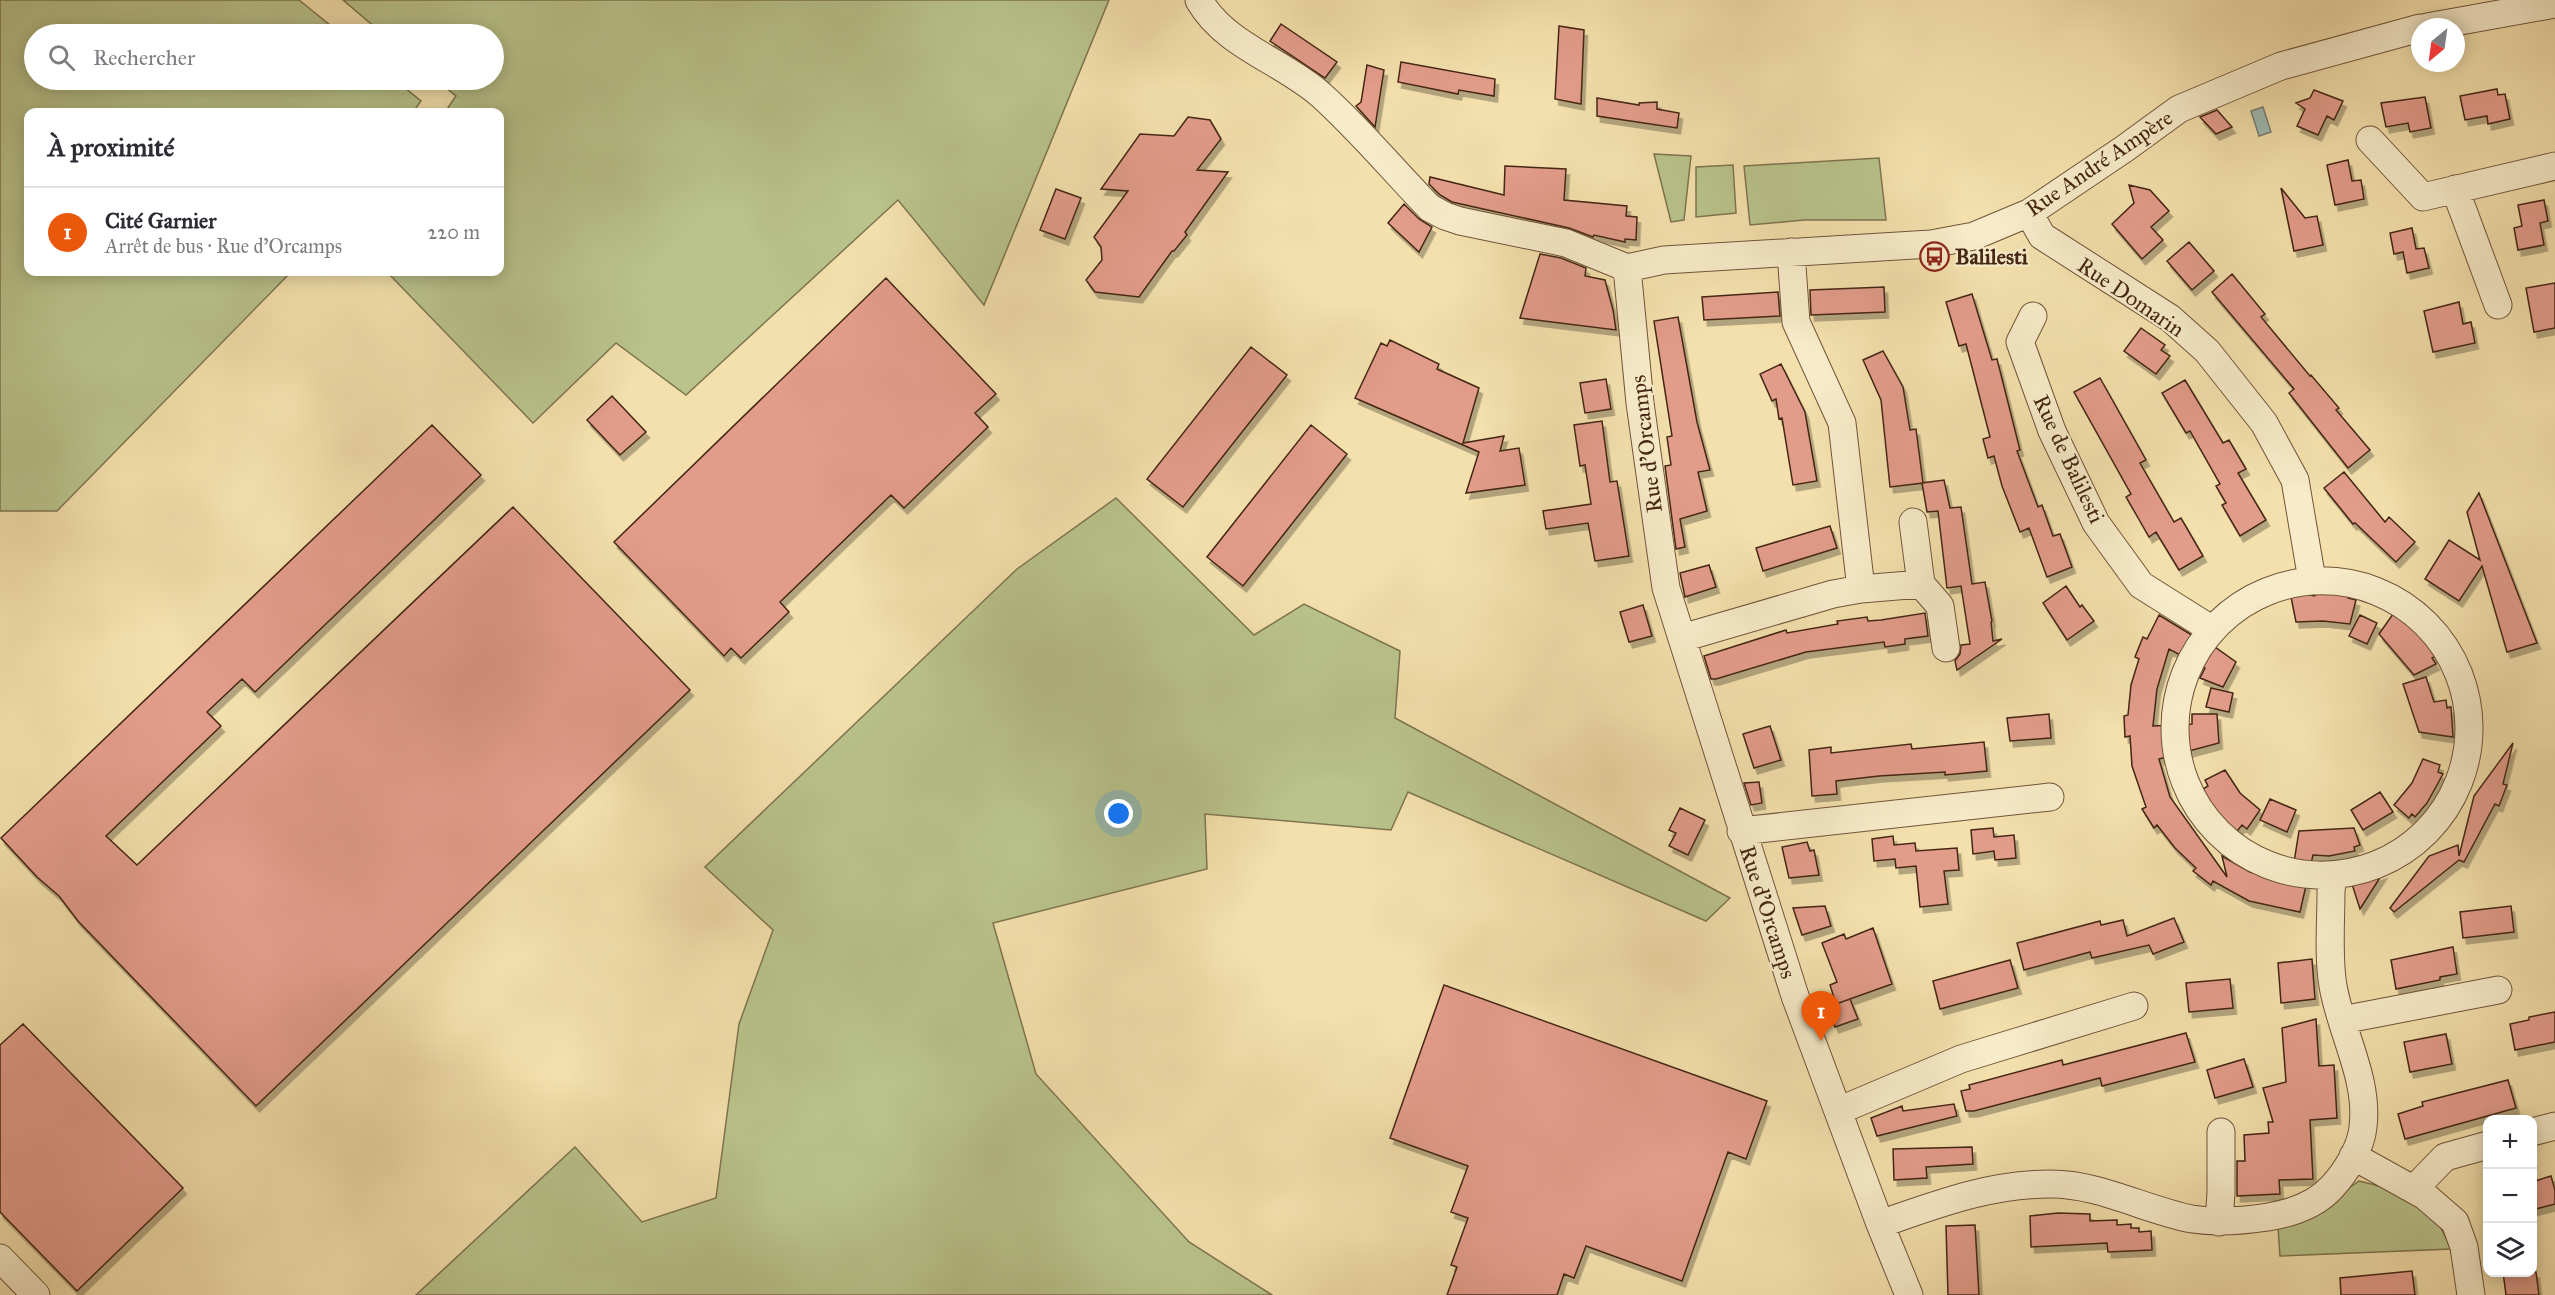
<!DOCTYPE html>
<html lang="fr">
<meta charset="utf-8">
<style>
body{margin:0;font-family:"IM FELL Great Primer",serif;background:#f2f2f3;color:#2b2b33}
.controls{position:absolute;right:18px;bottom:18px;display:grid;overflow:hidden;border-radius:12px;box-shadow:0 3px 15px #0003}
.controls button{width:54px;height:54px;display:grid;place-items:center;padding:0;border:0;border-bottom:2px solid #e1e1e2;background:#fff;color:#2b2b33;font:30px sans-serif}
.compass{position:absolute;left:2411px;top:18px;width:54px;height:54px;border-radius:50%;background:#fff;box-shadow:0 3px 15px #0003;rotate:209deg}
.you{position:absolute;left:1119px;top:814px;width:21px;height:21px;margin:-15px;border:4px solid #fff;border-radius:50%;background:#1a73e8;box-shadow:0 0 0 9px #1a73e833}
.badge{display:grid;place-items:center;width:39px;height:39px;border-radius:50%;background:#ea580c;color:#fff;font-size:20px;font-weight:700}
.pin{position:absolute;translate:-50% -50px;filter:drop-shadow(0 2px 3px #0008)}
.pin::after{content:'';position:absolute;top:32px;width:21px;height:18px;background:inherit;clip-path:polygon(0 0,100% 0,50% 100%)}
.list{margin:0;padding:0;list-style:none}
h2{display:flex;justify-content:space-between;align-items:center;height:78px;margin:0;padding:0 24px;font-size:26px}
h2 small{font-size:20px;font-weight:400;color:#7c7c81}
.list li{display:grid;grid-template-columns:39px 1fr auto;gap:18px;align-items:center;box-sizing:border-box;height:90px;padding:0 24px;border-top:2px solid #e1e1e2}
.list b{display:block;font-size:22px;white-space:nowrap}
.list p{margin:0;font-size:20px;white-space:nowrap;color:#7c7c81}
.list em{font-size:20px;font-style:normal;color:#7c7c81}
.icon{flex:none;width:33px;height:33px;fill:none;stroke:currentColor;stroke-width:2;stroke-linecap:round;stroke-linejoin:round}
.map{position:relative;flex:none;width:2555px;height:1295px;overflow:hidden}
.search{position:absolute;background:#fff;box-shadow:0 3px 15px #0003;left:24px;top:24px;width:480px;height:66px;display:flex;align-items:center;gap:15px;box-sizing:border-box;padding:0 21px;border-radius:33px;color:#7c7c81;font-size:22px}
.panel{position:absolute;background:#fff;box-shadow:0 3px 15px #0003;left:24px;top:108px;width:480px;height:168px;border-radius:12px}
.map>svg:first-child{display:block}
.green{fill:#b9c38b;stroke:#7e744f;stroke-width:1.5}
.water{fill:#9ebbb3;stroke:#7a7f73;stroke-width:1.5}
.building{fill:#e29c8a;stroke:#442613;stroke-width:1.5;filter:url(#shadow)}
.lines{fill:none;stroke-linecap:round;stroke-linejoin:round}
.minor-casing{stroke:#705439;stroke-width:29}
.minor{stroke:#f7ebc9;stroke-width:27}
.labels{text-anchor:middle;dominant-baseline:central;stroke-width:4.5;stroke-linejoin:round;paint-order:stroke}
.street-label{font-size:22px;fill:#442613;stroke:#f7ebc9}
.poi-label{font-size:22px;font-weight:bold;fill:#442613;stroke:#f7ebc9;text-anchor:start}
</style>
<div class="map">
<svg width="2555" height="1295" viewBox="0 0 2555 1295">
<defs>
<filter id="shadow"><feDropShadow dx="3.5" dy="6" stdDeviation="0" flood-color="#0004"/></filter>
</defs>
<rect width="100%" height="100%" fill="#f3e0ac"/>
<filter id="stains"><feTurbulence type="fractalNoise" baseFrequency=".00333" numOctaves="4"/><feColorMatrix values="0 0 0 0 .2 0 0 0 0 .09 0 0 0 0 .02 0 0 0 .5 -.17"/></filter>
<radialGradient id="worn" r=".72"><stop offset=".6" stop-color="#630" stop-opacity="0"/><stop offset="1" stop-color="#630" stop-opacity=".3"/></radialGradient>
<!-- green -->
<path class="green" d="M0,0H299L341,34H34V80H395L421,101L413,112H28V272H291L57,511H0Z
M343,0H1109L984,305L898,200L686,395L616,343L533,423L387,272H500V112H445L456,96L436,80H494V34H383Z
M1654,154L1691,156L1684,220L1671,222Z
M1879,158L1886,220H1804L1750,225L1744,166Z
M1733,165L1736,213L1696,217V167Z
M1116,498L1254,635L1304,604L1400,651L1395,718L1730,898L1706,921L1408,792L1391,830L1205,814L1207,869L993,923L1036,1074L1189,1242L1272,1295H416L575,1147L642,1222L716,1198L739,1024L773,930L705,867L1017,569Z
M2359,1181C2387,1187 2420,1198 2438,1223C2443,1231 2447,1240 2451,1249L2280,1256L2278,1227L2318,1209Z"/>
<!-- water -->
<path class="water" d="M2263,107L2271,132L2259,136L2251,111Z"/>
<!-- building -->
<path class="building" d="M1281,24L1337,62L1325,78L1270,41Z
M1559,26L1584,30L1581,104L1555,99Z
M1401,62L1495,79L1494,96L1459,90L1458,94L1398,82Z
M1367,65L1384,70L1375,127L1356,106L1361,102Z
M2497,89L2498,95L2505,94L2510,119L2488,124L2487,116L2465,120L2460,96Z
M2314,90L2343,101L2334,120L2327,116L2318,135L2297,126L2305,109L2296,103L2310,98Z
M2425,97L2431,128L2410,132L2408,123L2386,127L2381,103Z
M1597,98L1639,105V103L1657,102V109L1679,113L1677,128L1597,116Z
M2217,110L2232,127L2216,134L2200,117Z
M1188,117L1210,120L1221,139L1197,170L1228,172L1185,232L1187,235L1174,251H1172L1139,297L1095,292L1086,280L1102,260L1101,247L1094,237L1128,191L1101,189L1140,134L1174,136Z
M2348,160L2352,181L2361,180L2364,199L2335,205L2327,165Z
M1505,166L1566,169L1564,200L1627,206L1626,216L1637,217L1636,240L1625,239V242L1594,235L1593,237L1569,228L1452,202L1440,195L1429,184L1430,177L1504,195Z
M2129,185L2150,190L2169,211L2151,227L2163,240L2142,259L2112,224L2134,203Z
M2281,188L2305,218L2317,216L2323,245L2294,251Z
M1056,189L1081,198L1065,239L1040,230Z
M2544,200L2548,221L2540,223L2544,245L2518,250L2514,228L2522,226L2518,205Z
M1404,204L1419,219L1432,227L1419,252L1388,223Z
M2412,228L2416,249L2424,248L2429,268L2407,273L2403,252L2394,254L2390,233Z
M2189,242L2214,271L2192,290L2167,261Z
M1540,254L1561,258L1586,268L1585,276L1605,280L1613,310L1616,330L1520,318Z
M2232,274L2265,314L2261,317L2310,376L2311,375L2339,408L2336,410L2370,450L2348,468L2289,393L2294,389L2212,292Z
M886,278L996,394L975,413L988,427L904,508L891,495L780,602L789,612L741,658L731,648L724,656L614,542Z
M2555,283V328L2534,332L2526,288Z
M1884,287L1885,312L1811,315L1810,290Z
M1778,292L1780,316L1704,320L1702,297Z
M1972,294L1992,360L1997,359L2020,450L2017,451L2038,507L2042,505L2053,536L2060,534L2072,567L2047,577L2029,528L2020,532L2002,486L1994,456L1988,458L1983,439L1990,437L1966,344L1959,346L1946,302Z
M2459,302L2463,324L2471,322L2475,343L2433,352L2424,311Z
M1678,317L1697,422L1710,470L1698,472L1707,511L1680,519L1685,547L1676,549L1665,466L1671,465L1667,437L1672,436L1654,321Z
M2141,328L2165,345L2161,350L2170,356L2156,374L2124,351Z
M1390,340L1439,364L1437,369L1479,388L1463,443L1504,436L1500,451L1519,448L1525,485L1466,493L1479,452L1355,398L1381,343L1387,346Z
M1251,347L1287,375L1183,507L1147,479Z
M1883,351L1903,387L1910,430L1916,429L1923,483L1890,487L1881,400L1863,360Z
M1781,364L1805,412L1817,481L1793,485L1782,418L1779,419L1776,399L1772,401L1760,374Z
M2100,378L2146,460L2140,463L2174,522L2181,518L2203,556L2179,570L2156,532L2149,537L2137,516L2126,497L2131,494L2074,392Z
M1606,379L1611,409L1585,413L1580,383Z
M2185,380L2223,443L2229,440L2246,469L2238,473L2266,520L2240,536L2222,505L2226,503L2216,486L2220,484L2190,431L2186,433L2162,393Z
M612,396L646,432L620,455L587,420Z
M1602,421L1610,482L1617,481L1629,556L1595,561L1588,523L1546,529L1543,511L1591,504L1585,465L1580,466L1574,425Z
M432,425L481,475L255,692L242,679L207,712L221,726L106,836L137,865L513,507L690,690L256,1106L78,921L59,896L37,877L1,838Z
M1311,425L1347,454L1243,586L1207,557Z
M2344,472L2385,522L2389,517L2415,542L2396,562L2355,523L2353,524L2324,488Z
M1944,480L1950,508L1961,507L1972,584L1985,582L1992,621L1991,622L1993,641L2002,639L1957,670L1955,661L1960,654L1961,645L1970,644L1961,586L1947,588L1938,511L1927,512L1922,483Z
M2479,493L2537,643L2507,652L2482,566L2459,601L2425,579L2449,540L2480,560L2467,512Z
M1830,526L1837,548L1763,571L1756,548Z
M1709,565L1716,587L1685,597L1680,573Z
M2066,586L2080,607L2082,605L2094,621L2067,640L2043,603Z
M2325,589L2349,594L2348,598L2356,600L2350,624L2323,621L2296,622L2291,597L2299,596V591L2314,596Z
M1643,605L1652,636L1629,642L1620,612Z
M1925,613L1928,636L1905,639V644L1885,647L1884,642L1806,652L1716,679H1711L1704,656L1786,630L1787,633L1838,624L1837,621L1867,617L1868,621L1881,620Z
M2393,614L2398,618L2400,615L2415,628L2436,656L2432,658L2436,664L2414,675L2379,634Z
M2159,615L2203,642L2212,645L2236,662L2223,687L2200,678L2205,668L2169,649L2157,689L2153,726L2192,724V714H2217L2219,743L2159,759L2170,797L2227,877L2222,856L2250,872L2291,881L2299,831L2354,828L2360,845L2354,847L2355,851L2329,856L2313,855L2300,912L2249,901L2213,881L2211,885L2193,871L2196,868L2175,848L2157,825L2154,828L2142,809L2146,807L2132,766L2130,736L2125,737L2124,716L2128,715L2131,685L2139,659L2135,657L2143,637L2147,639Z
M2360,615L2377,623L2367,644L2349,636Z
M2426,677L2434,702L2446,700L2447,708L2451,707L2453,737L2419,732L2403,684Z
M2211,688L2233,693L2229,712L2206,707Z
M2049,714L2051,738L2010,741L2007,718Z
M1770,726L1781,760L1754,768L1743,734Z
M1984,742L1987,771L1945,775V772L1879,776L1836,781L1837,794L1812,796L1809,750L1831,747V753L1911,744L1912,749Z
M2513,743L2503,784L2507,785L2499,806L2495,804L2464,862L2459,860L2394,912L2390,908L2429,856L2458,845L2459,856L2474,796Z
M2423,759L2440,765L2438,772L2443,774L2427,803L2415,817L2412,814L2409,818L2394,805L2412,783Z
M2225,770L2240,793L2260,810L2247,829L2242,825L2220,852L2203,789L2208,786L2205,780Z
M1759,782L1762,803L1751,805L1744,783Z
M2380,792L2393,812L2363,830L2351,810Z
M2270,799L2296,810L2287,832L2260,820Z
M1680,808L1705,820L1688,855L1669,846L1676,833L1669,830Z
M1993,828L1994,837L2014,835L2016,858L1995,860L1994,851L1973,854L1971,830Z
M1893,836L1894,845L1915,843L1916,851L1957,848L1959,870L1944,871L1948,904L1920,907L1916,866L1896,868L1895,859L1874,861L1872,839Z
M1807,842L1810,851L1814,850L1819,875L1789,878L1782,847Z
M2383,873L2360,909L2352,884Z
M1825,906L1831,926L1802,935L1793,908Z
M2511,906L2514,932L2463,938L2460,912Z
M2174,918L2184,942L2153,954L2149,945L2092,958L2090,952L2024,970L2017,943L2100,921L2101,925L2123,920L2127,936Z
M1873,928L1892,984L1836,1004L1830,985L1837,982L1822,943L1844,934L1846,939Z
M2453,947L2457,974L2440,977V980L2396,989L2391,960Z
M2312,959L2315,999L2281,1003L2278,963Z
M2010,960L2018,988L1940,1009L1933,981Z
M2230,979L2233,1008L2189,1012L2186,983Z
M1444,985L1767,1101L1746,1159L1728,1152L1682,1281L1586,1246L1574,1278L1564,1274L1557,1295H1447L1457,1267L1451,1265L1468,1218L1451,1212L1468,1166L1390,1138Z
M1850,999L1858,1019L1835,1027L1828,1007Z
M2555,1012V1042L2515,1050L2510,1024L2529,1020V1017Z
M2316,1019L2319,1066L2334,1065L2337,1118L2310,1120L2313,1179L2279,1180L2280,1194L2237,1196V1161H2245L2244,1135L2269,1133L2268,1122H2273L2263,1088L2286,1082L2282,1028Z
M23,1024L183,1188L77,1291L0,1212V1045Z
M2186,1033L2195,1062L2102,1086L2100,1078L1974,1111H1966L1961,1091L1970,1089L1969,1085L2062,1060L2063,1065Z
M2446,1034L2452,1064L2410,1072L2404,1042Z
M2244,1059L2253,1087L2215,1098L2207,1070Z
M2508,1080L2516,1108L2405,1139L2398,1114L2423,1106L2422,1102Z
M1954,1104L1957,1116L1877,1136L1871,1118L1902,1106L1903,1111Z
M1972,1147L1973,1164L1926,1167L1927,1178L1894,1180L1893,1149Z
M2551,1176L2555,1190V1204L2532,1210V1182Z
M2058,1213L2090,1214V1221L2117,1220V1225L2131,1224V1228H2139V1232L2151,1231L2152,1250L2108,1252L2107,1243L2031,1247L2030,1216Z
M1975,1225L1979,1295H1948L1946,1226Z
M2412,1271L2415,1295H2341L2340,1278Z
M2503,1272H2536L2539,1295H2506Z"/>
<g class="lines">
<defs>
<path id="minor" d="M1199,0C1225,46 1283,61 1321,95C1359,129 1394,171 1430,208L1445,216L1460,221L1566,243L1627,268
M2427,27L2555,4
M2370,140L2423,197L2555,166
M2455,189L2498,305
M2029,213L2042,236L2170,318L2207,351L2264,423L2295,480L2312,580
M1627,268L1640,403L1666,588L1795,996L1880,1224L1909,1295
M1627,268L1664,260L1931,244L1974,236L2029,213L2124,149L2179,109L2281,66L2420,28
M2033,316L2020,342L2052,431L2096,523L2141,585L2211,629
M1913,522L1921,584L1940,606L1946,648
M2175 728a147 147 0 1 1 294 0a147 147 0 1 1-294 0Z
M1861,589L1921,584
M1682,638L1833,594L1861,589L1842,423L1796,322L1791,252
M1741,831L2050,797
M2342,1020L2498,990
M1838,1111L1961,1059L2134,1006
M2532,1132L2555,1126
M2353,1156L2425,1196L2455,1222L2464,1247L2471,1295
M2414,1189L2445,1157L2488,1145
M2219,1222L2221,1193V1132
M1880,1224C1938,1204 1989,1184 2051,1184C2100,1184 2145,1210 2192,1219C2218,1223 2242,1221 2268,1217C2292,1213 2316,1205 2332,1187C2346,1172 2361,1148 2363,1127C2369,1079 2341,1033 2333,986C2328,957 2331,921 2331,891L2333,875
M0,1258L36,1295"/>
</defs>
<!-- minor casing -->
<use href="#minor" class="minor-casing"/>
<!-- minor -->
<use href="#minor" class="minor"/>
</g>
<!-- icons -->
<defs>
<symbol id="bus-ring" viewBox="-11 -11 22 22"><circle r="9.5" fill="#f7ebc9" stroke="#8f2418" stroke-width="1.5"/><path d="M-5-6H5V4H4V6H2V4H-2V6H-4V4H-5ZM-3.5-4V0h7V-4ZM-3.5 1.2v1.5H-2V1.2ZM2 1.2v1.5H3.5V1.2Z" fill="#8f2418"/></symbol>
</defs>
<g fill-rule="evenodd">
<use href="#bus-ring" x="1918" y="240" width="33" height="33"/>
</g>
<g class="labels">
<!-- street labels -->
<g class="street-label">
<text transform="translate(2099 163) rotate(-34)">Rue André Ampère</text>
<text transform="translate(2131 297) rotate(34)">Rue Domarin</text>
<text transform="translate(1646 444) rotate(-97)">Rue d'Orcamps</text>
<text transform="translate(2069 459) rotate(65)">Rue de Balilesti</text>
<text transform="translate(1768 912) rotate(72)">Rue d'Orcamps</text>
</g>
<!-- poi labels -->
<g class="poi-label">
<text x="1955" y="256">Balilesti</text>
</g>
</g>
<rect width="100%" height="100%" filter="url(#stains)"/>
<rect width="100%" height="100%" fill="url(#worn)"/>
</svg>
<div class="controls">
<button>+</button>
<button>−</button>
<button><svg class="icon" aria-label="layers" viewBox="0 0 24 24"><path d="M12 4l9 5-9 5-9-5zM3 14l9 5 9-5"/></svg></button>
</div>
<svg class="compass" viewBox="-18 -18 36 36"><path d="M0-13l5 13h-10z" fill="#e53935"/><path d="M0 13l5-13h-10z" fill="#7c7c81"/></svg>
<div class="you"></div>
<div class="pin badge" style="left:1821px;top:1041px">1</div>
<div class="search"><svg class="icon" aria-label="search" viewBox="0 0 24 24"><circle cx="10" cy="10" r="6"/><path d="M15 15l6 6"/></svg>Rechercher</div>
<section class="panel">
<h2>À proximité<small></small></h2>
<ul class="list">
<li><span class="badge">1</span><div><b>Cité Garnier</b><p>Arrêt de bus · Rue d'Orcamps</p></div><em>220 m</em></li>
</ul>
</section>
</div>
